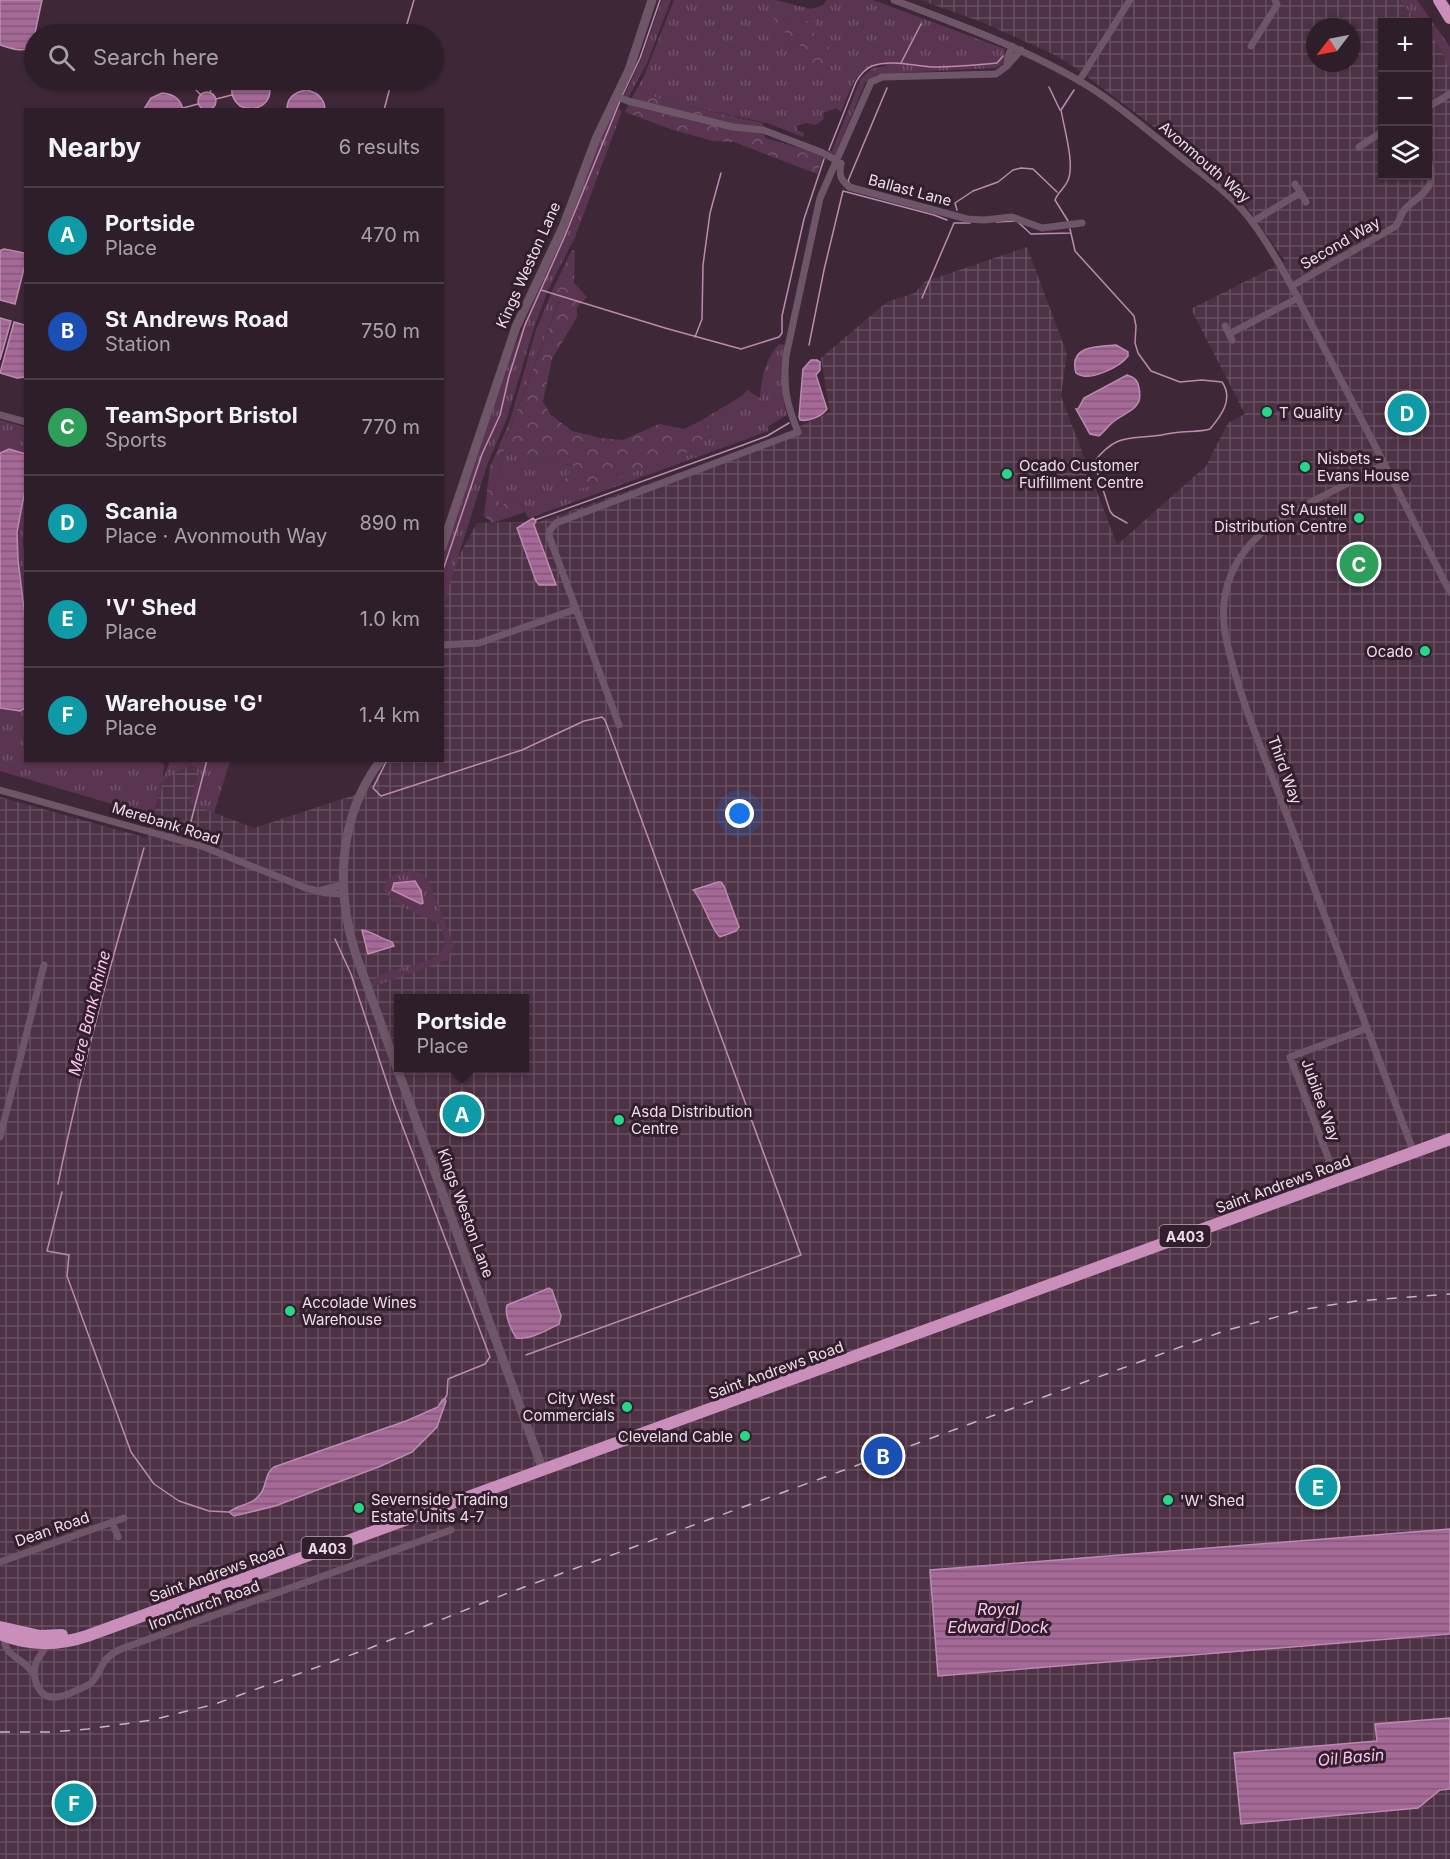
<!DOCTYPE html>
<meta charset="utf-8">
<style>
body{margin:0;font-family:Inter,sans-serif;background:#3a2b36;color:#f1f3f6}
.controls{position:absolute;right:18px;top:18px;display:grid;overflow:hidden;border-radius:0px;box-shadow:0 2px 4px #0004}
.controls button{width:54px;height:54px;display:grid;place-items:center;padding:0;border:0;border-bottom:2px solid #493c47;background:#2e1e2a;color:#f1f3f6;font:30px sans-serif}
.compass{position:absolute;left:1306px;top:18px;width:54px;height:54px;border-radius:50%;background:#2e1e2a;box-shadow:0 2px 4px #0004;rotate:238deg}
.you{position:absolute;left:740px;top:814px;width:21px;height:21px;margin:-15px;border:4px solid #fff;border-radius:50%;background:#1a73e8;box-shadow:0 0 0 9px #1a73e833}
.badge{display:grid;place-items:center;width:39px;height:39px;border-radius:50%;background:#26d886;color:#fff;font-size:20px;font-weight:700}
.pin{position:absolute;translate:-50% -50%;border:3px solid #fff;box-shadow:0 2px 6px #0006}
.popup{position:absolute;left:394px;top:994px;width:135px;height:78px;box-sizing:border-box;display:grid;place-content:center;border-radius:0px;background:#2e1e2a;filter:drop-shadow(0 2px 4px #0005);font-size:20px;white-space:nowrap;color:#a7a2a8}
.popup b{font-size:22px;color:#f1f3f6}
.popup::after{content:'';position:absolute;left:50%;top:100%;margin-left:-12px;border:12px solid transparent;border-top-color:#2e1e2a}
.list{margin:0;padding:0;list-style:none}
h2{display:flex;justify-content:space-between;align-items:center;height:78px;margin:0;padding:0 24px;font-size:26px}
h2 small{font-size:20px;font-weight:400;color:#a7a2a8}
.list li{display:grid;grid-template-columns:39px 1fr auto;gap:18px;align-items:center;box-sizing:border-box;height:96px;padding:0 24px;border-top:2px solid #493c47}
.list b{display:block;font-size:22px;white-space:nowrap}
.list p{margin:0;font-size:20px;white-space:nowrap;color:#a7a2a8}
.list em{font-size:20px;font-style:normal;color:#a7a2a8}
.icon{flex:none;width:33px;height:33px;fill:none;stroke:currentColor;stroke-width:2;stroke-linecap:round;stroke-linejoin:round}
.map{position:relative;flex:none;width:1450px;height:1859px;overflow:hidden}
.search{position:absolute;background:#2e1e2a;box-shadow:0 2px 4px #0004;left:24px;top:24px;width:420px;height:66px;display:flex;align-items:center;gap:15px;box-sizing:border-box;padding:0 21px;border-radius:33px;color:#a7a2a8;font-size:22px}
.panel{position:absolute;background:#2e1e2a;box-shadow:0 2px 4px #0004;left:24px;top:108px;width:420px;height:654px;border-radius:0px}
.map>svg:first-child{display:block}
.industrial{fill:url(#industrial-grid);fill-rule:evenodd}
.grass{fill:url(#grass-tufts);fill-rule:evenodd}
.forest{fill:url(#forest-crowns)}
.water{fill:url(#water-rules);stroke:#bb8baf;stroke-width:1.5}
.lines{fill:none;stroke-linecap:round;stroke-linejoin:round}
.stream{stroke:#bb8baf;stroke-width:1.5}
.street{stroke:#6e5567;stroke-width:7}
.secondary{stroke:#6e5567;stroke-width:9}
.highway{stroke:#c98eba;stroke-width:12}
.rail{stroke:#c6b6c1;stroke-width:1.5;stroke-dasharray:10 10;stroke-linecap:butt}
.poi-dot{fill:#26d886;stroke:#331e2e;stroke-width:2}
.labels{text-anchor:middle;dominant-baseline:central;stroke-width:6;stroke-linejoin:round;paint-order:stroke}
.shield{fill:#331e2e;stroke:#b5a4b0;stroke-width:1.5}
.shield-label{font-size:14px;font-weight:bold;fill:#eddee8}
.street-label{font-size:15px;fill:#eddee8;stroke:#331e2e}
.poi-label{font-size:15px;fill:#eddee8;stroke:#331e2e;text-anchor:start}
.water-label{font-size:16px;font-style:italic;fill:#fcc7ee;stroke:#331e2e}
</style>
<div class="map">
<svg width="1450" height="1859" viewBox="0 0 1450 1859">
<defs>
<pattern id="industrial-grid" width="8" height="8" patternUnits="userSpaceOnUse" patternTransform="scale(1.5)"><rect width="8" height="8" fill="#4d3246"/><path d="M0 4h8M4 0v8" fill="none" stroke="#674f61"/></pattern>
<pattern id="grass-tufts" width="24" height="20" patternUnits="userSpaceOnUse" patternTransform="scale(1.5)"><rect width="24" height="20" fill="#5a3551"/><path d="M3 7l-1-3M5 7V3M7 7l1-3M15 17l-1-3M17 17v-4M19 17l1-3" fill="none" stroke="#72526a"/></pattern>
<pattern id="forest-crowns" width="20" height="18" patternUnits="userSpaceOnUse" patternTransform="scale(1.5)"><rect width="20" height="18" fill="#5a3551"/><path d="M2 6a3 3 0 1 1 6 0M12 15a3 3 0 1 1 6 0" fill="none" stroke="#72526a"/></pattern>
<pattern id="water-rules" width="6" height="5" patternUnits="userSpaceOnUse" patternTransform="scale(1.5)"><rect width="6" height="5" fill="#a66897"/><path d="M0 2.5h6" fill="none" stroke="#805977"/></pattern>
</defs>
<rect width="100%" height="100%" fill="#3e2838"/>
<!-- industrial -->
<path class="industrial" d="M920,0H1399L1420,22H1382V176H1428V31L1434,38L1450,68V1859H0V797L147,838L164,780L190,765L200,769L189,803L254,828L367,791L387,761L442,760L443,585L477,523L539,522L764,443L830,412L821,358L887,302L915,293L924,282L1027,247L1067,354L1061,396L1117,545L1206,466L1228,423L1245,414L1191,309L1285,261L1241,199L1182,148L1073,66L1049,52L979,21ZM1315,27H1351V63H1315ZM399,998H525V1068H399Z"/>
<!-- grass -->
<path class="grass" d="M662,0H671L647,63L627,100L623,98L641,59Z
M674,0H775L811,9L823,5L827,0H873L1005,49V62L996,68L877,74L865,83L834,157L827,151H832L861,78L873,68L887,66L882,63C853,68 852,89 841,112L836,108L823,113L824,119L816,125L806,123L796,126L797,130L804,133L803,137L767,123L668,102L636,90L644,76ZM776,6L791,16L790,21L794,25L801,24L813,30L814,36L828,45L829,69L809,62L810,53L798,44L787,41L791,37L778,26Z
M1399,0H1417L1450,47V68L1434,38L1428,31V22H1420Z
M614,105L622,111L575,237L548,290L533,331L507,418L487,465L450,583L444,609L443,627V559L446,544L513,351Z
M553,289L559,301L506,438L526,457L574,466L697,442L712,436V430L702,420L743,395L747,390L760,398C761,378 765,360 779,344L786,345C782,370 780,391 787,415L767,427L769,431L538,515L528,518L518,497L508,501L496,510L493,496L504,450L499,446L510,421L536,330Z
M0,420L25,427V454L4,451L0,453Z
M25,490L23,544L26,563L25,617C15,575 14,531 25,490Z
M0,708L20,711L25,708L26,760L161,761L164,764L163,775L164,777L170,761H230L214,813L189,803L200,769L190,765L164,780L153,816L0,771Z
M411,871L423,874L428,880L454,946L447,960L372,987L371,984C384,960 465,973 440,925C428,916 382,904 385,886C387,873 401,873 411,871Z"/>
<!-- forest -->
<path class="forest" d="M776,5L791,16L790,21L794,24H801L810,19L815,23L814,36L828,45L833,55L827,73L815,70L809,62V52L798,44L787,41L790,37L778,26L772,15Z
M636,90L668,102L763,123L765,138L817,153L823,157L817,174L734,142L713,141L673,130L625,112Z
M572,250L575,251L574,283L587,297L577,307V317L552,359L543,402L551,415L572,431L601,438L623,440L659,424L684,429L702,420L713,430L712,436L697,442L696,449L603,484L568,491L565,479L574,466L526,457L506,439L559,302L553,289Z
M499,446L504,450L493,496L496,510L508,501L518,497L525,512L492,523L484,516L490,467Z"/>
<!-- water -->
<path class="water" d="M0,0H42L32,47C23,53 9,48 0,45Z
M158,80H193C183,92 168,92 158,80Z
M235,80H267C277,99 259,115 240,106C232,99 229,90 235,80Z
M306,90C317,92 324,98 325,109H287C287,98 295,92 306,90Z
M198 101a9 9 0 1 1 18 0a9 9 0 1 1-18 0Z
M162,93C173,94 180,98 183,109H144L151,98Z
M4,249L25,253V265L15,304L0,300V254L1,250Z
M0,318L11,321L0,360Z
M14,322L25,325V377L17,378L0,373Z
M1116,345L1128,352V356C1120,367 1088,383 1076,373C1068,346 1097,346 1116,345Z
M811,360H817L820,362V370L816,375L827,409C822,416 809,422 800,420L799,417L803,369Z
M1127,375C1134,377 1138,380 1139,388C1144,410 1126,411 1113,422C1108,426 1104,432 1099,436L1090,434L1076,409H1078L1084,398Z
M9,449L26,454L25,490L17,532L18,560L25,617V708L20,711L0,708V453Z
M533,518L536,521L534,525L556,585H539L536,581L517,528Z
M415,881L421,891L423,903L421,904L392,890L394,883Z
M718,882H721L724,886L739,927L736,931L720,937C711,930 702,897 693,890Z
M362,930C371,931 382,939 392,942L394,946L368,954Z
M549,1288L552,1290L561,1316L559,1324C547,1330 530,1340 516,1338C511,1329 504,1315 507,1305Z
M445,1399L446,1401L437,1427L412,1452L381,1466L275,1506L234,1516L229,1512C239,1504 254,1505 261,1493C267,1484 265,1473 274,1467L406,1421L438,1407L442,1400Z
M1450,1529V1634L938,1676L930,1570Z
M1450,1718V1789L1440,1790L1418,1808L1241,1824L1234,1753L1377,1741L1375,1724Z"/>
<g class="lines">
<!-- stream -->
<path class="stream" d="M404,34L414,0
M901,63L921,24
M190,84L201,95
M1049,87L1060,110
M210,93L213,80
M622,96L640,58L660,0
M216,99L232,95
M183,108L198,104
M384,110L392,80
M829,150L856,82C860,75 865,69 872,66C891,59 913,66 932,67C954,67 976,65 997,63L1003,56
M850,184L848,181L887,88
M957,210L955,203L973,191L998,182L1013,170L1021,168L1033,169L1057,192
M1068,221L1055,200C1058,192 1065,188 1068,180C1075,164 1064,128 1061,110L1074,90
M996,222L1015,221
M1019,223L1031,234L1070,233
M1070,229L1075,251L1134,316L1136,326L1135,343L1138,353L1151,371L1180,382L1202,380L1222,382C1234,399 1221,416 1210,429C1200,432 1191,431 1181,432C1175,432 1169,434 1162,435C1130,440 1117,432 1094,462L1110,511L1113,515L1127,523
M541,290L665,328L741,349L779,337L782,333V316L804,219L824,159
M922,298L954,223H970
M695,337L702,319L703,265L710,213L721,173
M809,345L824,270L843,191L934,215L947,220
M535,520L743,445L767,436L789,423
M442,573L482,454L500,415L509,376L525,325L564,238L620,101
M387,760L373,788L381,796L522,750L584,721L602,717L605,720L801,1255L526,1355
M189,829L207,760
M335,939L351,974L394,1104L490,1357L485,1364L448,1379L447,1395L443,1401
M58,1184C81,1070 112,959 144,848
M62,1192L47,1251L69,1255L67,1276L131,1452L154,1484L179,1501L209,1511L228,1512"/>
<!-- street -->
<path class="street" d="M894,0C957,24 1019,46 1078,80C1113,100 1144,128 1176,153C1203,175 1233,195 1253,223C1280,260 1299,302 1321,342C1365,425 1407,509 1450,592
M1012,46L1008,57L1007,66L1021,50
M1251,46L1277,5L1275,0
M1079,81L1130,0
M616,96L628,101L733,127L763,130L821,152L841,163C839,175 840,179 849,187L967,219L984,220L1012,217L1042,228L1082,223
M1428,107L1450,94
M1359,147L1382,132
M1295,184L1306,202
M1252,222L1300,193
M1292,286L1396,226C1400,220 1401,213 1405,209C1422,193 1438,189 1428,161
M1225,326L1232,340
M1229,334L1298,298
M0,415L26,422
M1385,464C1364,475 1342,486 1321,497C1283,516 1248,534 1231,575C1223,594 1222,613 1225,633C1236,691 1265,757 1286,813C1328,927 1371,1040 1414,1153
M442,645L479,643L576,609
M619,725L549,536L550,530L556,523L798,432C786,402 783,388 786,356L820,198L871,82L882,77L996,74L1007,66
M0,790L204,847L306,888L326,893L343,894
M322,890L342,885
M0,1137L44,965
M1329,1160L1290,1057L1365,1029
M112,1522L118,1537
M0,1562L124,1518
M5,1634C0,1657 25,1657 34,1675
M45,1642C46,1652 39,1654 36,1663C34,1671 34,1680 38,1687C48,1708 75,1691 90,1684C105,1670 96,1661 121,1649L451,1530"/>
<!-- secondary -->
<path class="secondary" d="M442,547L516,327L563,227L596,139L629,70L652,0
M381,760C338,816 335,890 356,955L543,1470"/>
<!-- highway -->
<path class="highway" d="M1439,0L1450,18
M0,1627L40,1636L62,1635
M0,1634C29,1646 57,1646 87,1636L1450,1139"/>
<!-- rail -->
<path class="rail" d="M0,1732H51L88,1729L152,1720L215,1704L370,1648L508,1593L1224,1331L1306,1309L1356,1301L1450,1294"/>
</g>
<!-- markers -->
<g class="poi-dot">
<circle cx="1267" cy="412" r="6"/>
<circle cx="1305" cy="467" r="6"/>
<circle cx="1007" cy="474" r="6"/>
<circle cx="1359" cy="518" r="6"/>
<circle cx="1425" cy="651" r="6"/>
<circle cx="619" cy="1120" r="6"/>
<circle cx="290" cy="1311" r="6"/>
<circle cx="627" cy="1407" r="6"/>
<circle cx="745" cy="1436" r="6"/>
<circle cx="1168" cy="1500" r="6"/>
<circle cx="359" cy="1508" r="6"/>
</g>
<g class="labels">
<!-- shield labels -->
<g class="shield">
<rect x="1159.5" y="1225" width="51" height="22" rx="4.5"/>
<rect x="301.5" y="1537" width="51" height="22" rx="4.5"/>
</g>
<g class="shield-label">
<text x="1185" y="1236">A403</text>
<text x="327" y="1548">A403</text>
</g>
<!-- street labels -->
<g class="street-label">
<text transform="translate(1205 162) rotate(41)">Avonmouth Way</text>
<text transform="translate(910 190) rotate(15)">Ballast Lane</text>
<text transform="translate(1340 243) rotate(-30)">Second Way</text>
<text transform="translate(528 265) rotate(-66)">Kings Weston Lane</text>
<text transform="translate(1285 770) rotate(70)">Third Way</text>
<text transform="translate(166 823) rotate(17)">Merebank Road</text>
<text transform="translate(1321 1100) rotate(70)">Jubilee Way</text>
<text transform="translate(1283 1184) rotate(-20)">Saint Andrews Road</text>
<text transform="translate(466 1213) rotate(70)">Kings Weston Lane</text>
<text transform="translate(776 1370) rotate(-20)">Saint Andrews Road</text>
<text transform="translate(52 1529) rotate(-19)">Dean Road</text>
<text transform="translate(217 1573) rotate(-20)">Saint Andrews Road</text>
<text transform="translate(204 1605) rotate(-20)">Ironchurch Road</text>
</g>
<!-- poi labels -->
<g class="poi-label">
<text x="1279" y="412">T Quality</text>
<text x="1317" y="458">Nisbets -<tspan x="1317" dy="17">Evans House</tspan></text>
<text x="1019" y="465">Ocado Customer<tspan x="1019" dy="17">Fulfillment Centre</tspan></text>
<text x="1347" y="509" text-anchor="end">St Austell<tspan x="1347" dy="17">Distribution Centre</tspan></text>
<text x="1413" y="651" text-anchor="end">Ocado</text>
<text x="631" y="1111">Asda Distribution<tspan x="631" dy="17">Centre</tspan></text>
<text x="302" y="1302">Accolade Wines<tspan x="302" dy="17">Warehouse</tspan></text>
<text x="615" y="1398" text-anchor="end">City West<tspan x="615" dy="17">Commercials</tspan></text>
<text x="733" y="1436" text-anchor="end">Cleveland Cable</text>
<text x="371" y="1499">Severnside Trading<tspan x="371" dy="17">Estate Units 4-7</tspan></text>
<text x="1180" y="1500">'W' Shed</text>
</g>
<!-- water labels -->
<g class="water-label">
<text transform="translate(89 1013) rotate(-76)">Mere Bank Rhine</text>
<text x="998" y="1609">Royal<tspan x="998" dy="18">Edward Dock</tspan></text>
<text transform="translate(1351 1757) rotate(-5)">Oil Basin</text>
</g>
</g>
</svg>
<div class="controls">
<button>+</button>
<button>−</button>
<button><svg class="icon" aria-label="layers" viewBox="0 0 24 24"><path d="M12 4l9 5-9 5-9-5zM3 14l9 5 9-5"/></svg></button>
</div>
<svg class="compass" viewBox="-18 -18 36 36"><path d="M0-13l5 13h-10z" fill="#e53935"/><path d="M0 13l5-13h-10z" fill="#a7a2a8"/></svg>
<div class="you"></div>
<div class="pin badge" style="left:462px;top:1114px;background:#0f9aa8">A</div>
<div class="popup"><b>Portside</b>Place</div>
<div class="pin badge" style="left:883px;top:1456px;background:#1a4fb4">B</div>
<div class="pin badge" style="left:1359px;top:564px;background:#2e9e5b">C</div>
<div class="pin badge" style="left:1407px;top:413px;background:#0f9aa8">D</div>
<div class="pin badge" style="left:1318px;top:1487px;background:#0f9aa8">E</div>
<div class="pin badge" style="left:74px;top:1803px;background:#0f9aa8">F</div>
<div class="search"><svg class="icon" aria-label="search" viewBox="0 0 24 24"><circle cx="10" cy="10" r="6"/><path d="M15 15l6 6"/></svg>Search here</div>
<section class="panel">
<h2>Nearby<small>6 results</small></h2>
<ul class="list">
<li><span class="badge" style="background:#0f9aa8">A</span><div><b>Portside</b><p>Place</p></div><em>470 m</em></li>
<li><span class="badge" style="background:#1a4fb4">B</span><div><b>St Andrews Road</b><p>Station</p></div><em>750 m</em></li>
<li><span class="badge" style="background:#2e9e5b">C</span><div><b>TeamSport Bristol</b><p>Sports</p></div><em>770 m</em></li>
<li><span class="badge" style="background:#0f9aa8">D</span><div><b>Scania</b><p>Place · Avonmouth Way</p></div><em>890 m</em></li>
<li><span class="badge" style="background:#0f9aa8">E</span><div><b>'V' Shed</b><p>Place</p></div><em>1.0 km</em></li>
<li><span class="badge" style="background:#0f9aa8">F</span><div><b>Warehouse 'G'</b><p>Place</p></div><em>1.4 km</em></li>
</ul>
</section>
</div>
